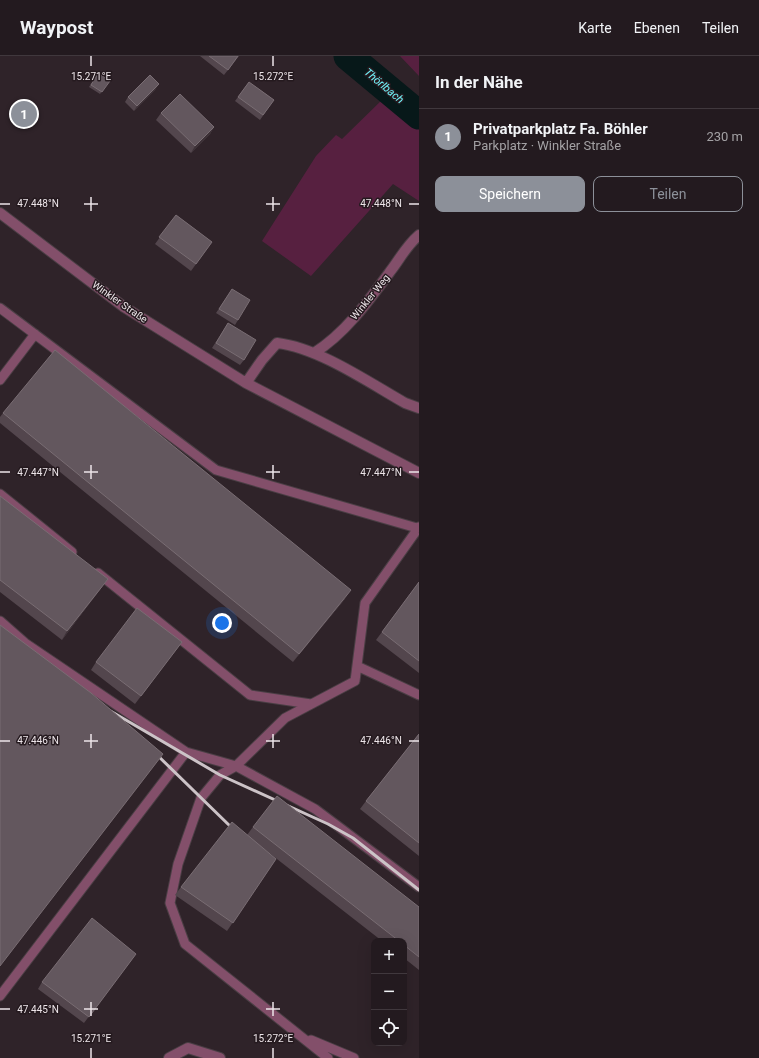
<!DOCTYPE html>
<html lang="de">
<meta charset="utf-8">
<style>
body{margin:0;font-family:Roboto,sans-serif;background:#2b2328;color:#f1f3f6}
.controls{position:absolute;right:12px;bottom:12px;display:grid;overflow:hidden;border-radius:8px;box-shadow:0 4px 16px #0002}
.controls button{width:36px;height:36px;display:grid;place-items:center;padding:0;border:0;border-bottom:1px solid #40383d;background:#231a1f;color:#f1f3f6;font:20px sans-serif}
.you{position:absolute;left:222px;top:567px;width:14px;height:14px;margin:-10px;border:3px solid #fff;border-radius:50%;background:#1a73e8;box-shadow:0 0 0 6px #1a73e833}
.badge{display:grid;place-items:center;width:26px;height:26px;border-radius:50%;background:#8c9099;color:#fff;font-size:13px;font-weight:700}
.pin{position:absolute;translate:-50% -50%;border:2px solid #fff;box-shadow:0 1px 4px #0006}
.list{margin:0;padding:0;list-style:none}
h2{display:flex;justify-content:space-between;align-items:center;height:52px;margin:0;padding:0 16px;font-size:17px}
h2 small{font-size:13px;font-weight:400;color:#a3a1a4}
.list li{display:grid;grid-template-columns:26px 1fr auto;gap:12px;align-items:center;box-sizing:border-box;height:56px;padding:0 16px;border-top:1px solid #40383d}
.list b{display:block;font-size:15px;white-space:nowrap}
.list p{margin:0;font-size:13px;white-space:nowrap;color:#a3a1a4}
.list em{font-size:13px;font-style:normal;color:#a3a1a4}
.actions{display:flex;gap:8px;padding:12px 16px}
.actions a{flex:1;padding:9px 0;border:1px solid #8c9099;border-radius:8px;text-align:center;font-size:14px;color:#8c9099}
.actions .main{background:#8c9099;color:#fff}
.icon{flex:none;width:22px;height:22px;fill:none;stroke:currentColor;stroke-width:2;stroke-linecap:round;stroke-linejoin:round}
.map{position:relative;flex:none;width:419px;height:1002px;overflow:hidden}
header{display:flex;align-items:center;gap:24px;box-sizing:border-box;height:56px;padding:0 20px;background:#231a1f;border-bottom:1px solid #40383d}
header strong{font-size:19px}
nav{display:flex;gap:22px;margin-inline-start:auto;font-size:14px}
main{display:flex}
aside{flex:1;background:#231a1f}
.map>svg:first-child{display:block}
.green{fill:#572040}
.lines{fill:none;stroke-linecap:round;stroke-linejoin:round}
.river{stroke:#071819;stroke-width:29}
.service-casing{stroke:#4a3e44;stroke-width:11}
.minor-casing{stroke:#4a3e44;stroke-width:12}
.service{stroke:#834f6a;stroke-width:9}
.minor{stroke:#834f6a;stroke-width:10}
.rail{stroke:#ccc3c7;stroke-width:3}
.wall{fill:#53464d}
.shaded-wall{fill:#3d3137}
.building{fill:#63575e;stroke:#796d73}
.ticks{fill:none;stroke:#ede5e9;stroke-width:1.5}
.labels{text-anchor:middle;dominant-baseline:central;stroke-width:3;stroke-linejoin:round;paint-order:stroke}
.street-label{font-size:10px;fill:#ede5e9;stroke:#251a1f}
.water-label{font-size:11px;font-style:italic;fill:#70f5fb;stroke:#251a1f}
.ticks-label{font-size:10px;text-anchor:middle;fill:#ede5e9;stroke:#251a1f;stroke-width:3;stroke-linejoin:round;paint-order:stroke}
</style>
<header>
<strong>Waypost</strong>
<nav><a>Karte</a><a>Ebenen</a><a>Teilen</a></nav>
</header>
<main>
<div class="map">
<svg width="419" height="1002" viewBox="0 0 419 1002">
<rect width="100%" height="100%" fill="#2f2329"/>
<!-- green -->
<path class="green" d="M400,0H419V20Z
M384,42L419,70V145L393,128L311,220L262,185L316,100L336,79L342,83Z"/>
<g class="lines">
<!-- river -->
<path class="river" d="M348,0L419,59"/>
<defs>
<path id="service" d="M0,252L216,414L417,472
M0,324L35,278
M0,438L72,496
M419,471L365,547L355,625L285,662L236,710L315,753L419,831
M98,517L250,639L311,648
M0,565L25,587L186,696L236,710
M357,610L419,639
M236,710L220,719L201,742L178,808L170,847L185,888L328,1002
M0,940L186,696
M311,984L354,1002"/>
<path id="minor" d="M0,157L124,251L246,327L419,417
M314,297C346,277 370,243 392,213C401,201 407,189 419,179
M246,327L262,304L277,287C319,292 368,326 405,347L419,352
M169,1002L188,992L220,1002"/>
</defs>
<!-- service casing -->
<use href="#service" class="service-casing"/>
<!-- minor casing -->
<use href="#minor" class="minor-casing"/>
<!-- service -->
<use href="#service" class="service"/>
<!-- minor -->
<use href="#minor" class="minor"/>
<!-- rail -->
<path class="rail" d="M107,653L220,719L328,768L353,782L419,834
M153,695L231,771"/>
</g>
<!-- wall -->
<path class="wall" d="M200,0H239L224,19Z
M98,17L110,25L100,38L89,31Z
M249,26L274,44L260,64L235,45Z
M156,33L134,55L125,46L128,41Z
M161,57L214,71L210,78L191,97L156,64Z
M176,159L212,186L191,215L155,188Z
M232,233L238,264L235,269L216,257Z
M228,267L244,304L240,309L212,292Z
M3,357L345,543L293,606L0,367V361Z
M0,440L102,531L62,584L0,536Z
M419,526V617L376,584Z
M182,586L135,648L91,614L96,606Z
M419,678V800L360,753L366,745Z
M253,771L419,851V914L404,902V885H382L259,789L276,803L227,875L175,839L181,831L247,779Z
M136,898L84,967L38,933L42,926Z"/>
<!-- shaded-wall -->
<path class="shaded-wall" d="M159,28L156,33L134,55L137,50Z
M214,71L210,78L191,97L195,90Z
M108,523L102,531L62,584L67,575Z
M351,534L345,543L293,606L299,598Z
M163,698L159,704L0,910Z"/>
<!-- building -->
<path class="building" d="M209,0H238L228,14Z
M98,17L110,25L102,36L91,29Z
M150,19L159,28L137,50L128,41Z
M249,26L274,44L263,59L238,41Z
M180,38L214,71L195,90L161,57Z
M176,159L212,186L196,208L159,181Z
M232,233L250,244L238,264L219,253Z
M228,267L256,284L244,304L216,287Z
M55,294L351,534L299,598L3,357Z
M0,440L108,523L67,575L0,524Z
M419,526V605L382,576Z
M137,552L182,586L141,640L96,606Z
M0,569L91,637L163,698L0,910Z
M419,678V787L366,745Z
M277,740L419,851V901L404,889V885H399L253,771Z
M232,766L276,803L233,867L181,831Z
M92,862L136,898L89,961L42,926Z"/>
<!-- ticks -->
<path class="ticks" d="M91,0V10M273,0V10M91,141V155M273,141V155M0,148H10M84,148H98M266,148H280M409,148H419M91,409V423M273,409V423M0,416H10M84,416H98M266,416H280M409,416H419M91,678V692M273,678V692M0,685H10M84,685H98M266,685H280M409,685H419M91,946V960M273,946V960M0,953H10M84,953H98M266,953H280M91,992V1002M273,992V1002"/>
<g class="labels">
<!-- street labels -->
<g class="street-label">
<text transform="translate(370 241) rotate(-51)">Winkler Weg</text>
<text transform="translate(120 246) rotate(35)">Winkler Straße</text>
</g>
<!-- water labels -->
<g class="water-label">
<text transform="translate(384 30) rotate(40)">Thörlbach</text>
</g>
</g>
<g class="ticks-label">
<text x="91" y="24">15.271°E</text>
<text x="273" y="24">15.272°E</text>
<text x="38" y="151">47.448°N</text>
<text x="381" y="151">47.448°N</text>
<text x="38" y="420">47.447°N</text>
<text x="381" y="420">47.447°N</text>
<text x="38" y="688">47.446°N</text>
<text x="381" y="688">47.446°N</text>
<text x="38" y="957">47.445°N</text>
<text x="91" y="986">15.271°E</text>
<text x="273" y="986">15.272°E</text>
</g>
</svg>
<div class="controls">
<button>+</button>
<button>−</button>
<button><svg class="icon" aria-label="locate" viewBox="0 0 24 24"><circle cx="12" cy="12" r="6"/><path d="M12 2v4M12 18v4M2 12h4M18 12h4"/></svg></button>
</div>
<div class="you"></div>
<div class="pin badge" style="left:24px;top:58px">1</div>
</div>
<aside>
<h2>In der Nähe<small></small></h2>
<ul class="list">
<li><span class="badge">1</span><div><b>Privatparkplatz Fa. Böhler</b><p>Parkplatz · Winkler Straße</p></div><em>230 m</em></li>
</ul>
<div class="actions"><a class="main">Speichern</a><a>Teilen</a></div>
</aside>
</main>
